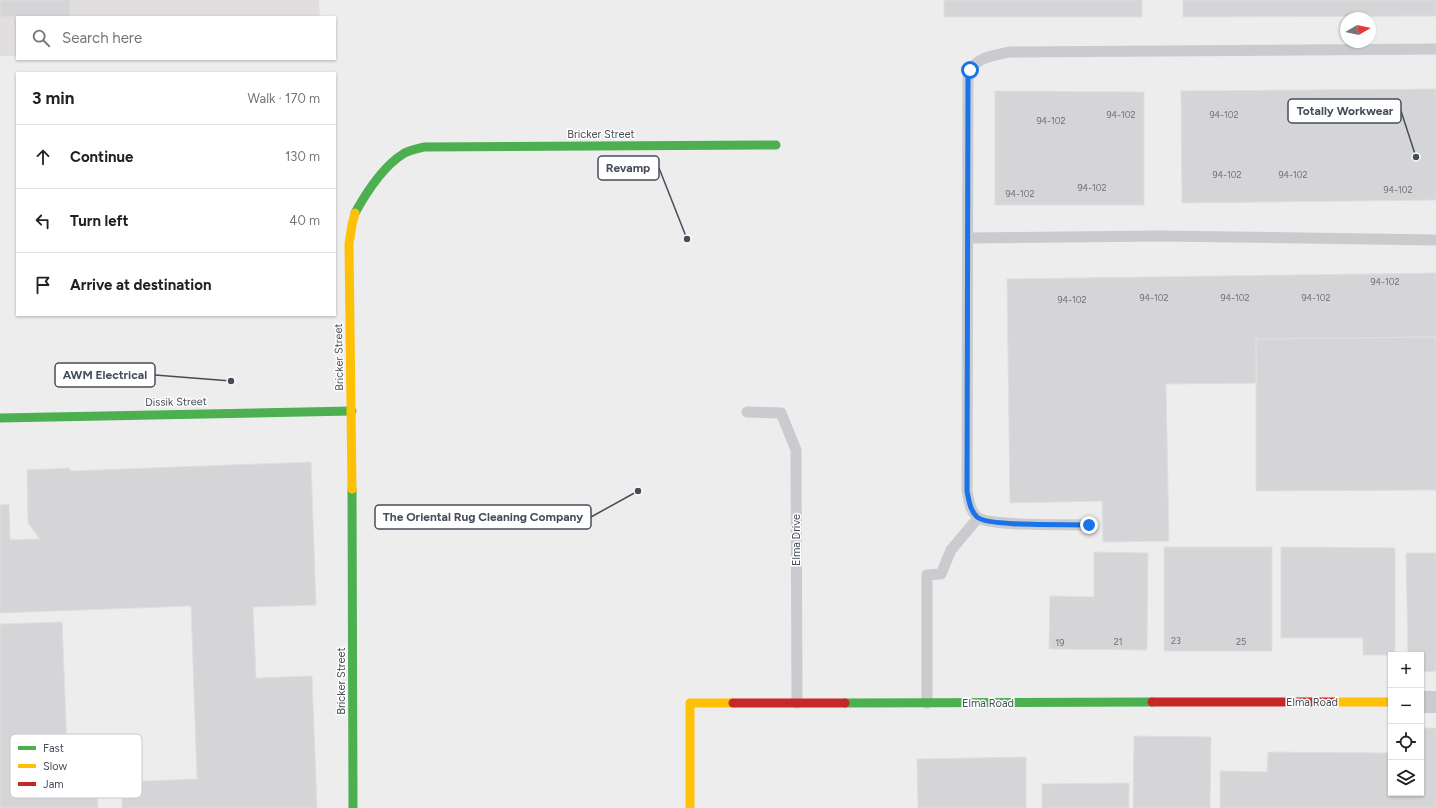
<!DOCTYPE html>
<meta charset="utf-8">
<style>
body{margin:0;font-family:Figtree,sans-serif;background:#f6f6f6;color:#202124}
.controls{position:absolute;right:12px;bottom:12px;display:grid;overflow:hidden;border-radius:0px;box-shadow:0 1px 3px #0004}
.controls button{width:36px;height:36px;display:grid;place-items:center;padding:0;border:0;border-bottom:1px solid #e0e0e0;background:#fff;color:#202124;font:20px sans-serif}
.compass{position:absolute;left:1340px;top:12px;width:36px;height:36px;border-radius:50%;background:#fff;box-shadow:0 1px 3px #0004;rotate:81deg}
.stop{position:absolute;width:12px;height:12px;margin:-9px;border:3px solid #1a73e8;border-radius:50%;background:#fff}
.stop.end{background:#1a73e8;border-color:#fff;box-shadow:0 1px 4px #0008}
.list{margin:0;padding:0;list-style:none}
h2{display:flex;justify-content:space-between;align-items:center;height:52px;margin:0;padding:0 16px;font-size:17px}
h2 small{font-size:13px;font-weight:400;color:#757577}
.list li{display:grid;grid-template-columns:26px 1fr auto;gap:12px;align-items:center;box-sizing:border-box;height:64px;padding:0 16px;border-top:1px solid #e0e0e0}
.list b{display:block;font-size:15px;white-space:nowrap}
.list em{font-size:13px;font-style:normal;color:#757577}
.icon{flex:none;width:22px;height:22px;fill:none;stroke:currentColor;stroke-width:2;stroke-linecap:round;stroke-linejoin:round}
.map{position:relative;flex:none;width:1436px;height:808px;overflow:hidden}
.search{position:absolute;background:#fff;box-shadow:0 1px 3px #0004;left:16px;top:16px;width:320px;height:44px;display:flex;align-items:center;gap:10px;box-sizing:border-box;padding:0 14px;border-radius:0px;color:#757577;font-size:15px}
.panel{position:absolute;background:#fff;box-shadow:0 1px 3px #0004;left:16px;top:72px;width:320px;height:244px;border-radius:0px}
.map>svg:first-child{display:block}
.education{fill:#e0dedf}
.building{fill:#d5d5d7;stroke:#dfdfe0}
.lines{fill:none;stroke-linecap:round;stroke-linejoin:round}
.lane{stroke:#c9cbce;stroke-width:11}
.street{stroke:#c9cbce;stroke-width:22}
.fast{stroke:#4caf50;stroke-width:9}
.slow{stroke:#ffc107;stroke-width:9}
.jam{stroke:#c62828;stroke-width:9}
.route{stroke:#1a73e8;stroke-width:5}
.labels{text-anchor:middle;dominant-baseline:central;stroke-width:3;stroke-linejoin:round;paint-order:stroke}
.number-label{font-size:9px;fill:#6a707a}
.street-label{font-size:11px;fill:#454d59;stroke:#fff}
.key{fill:#fff;stroke:#c7cacd;stroke-width:1}
.key-label{font-size:11px;fill:#454d59}
.leader{fill:none;stroke:#454d59;stroke-width:1.5}
.callout-dot{fill:#454d59;stroke:#fff;stroke-width:1.5}
.callout{fill:#fff;stroke:#454d59;stroke-width:1.5}
.callout-label{font-size:12px;text-anchor:middle;font-weight:bold;fill:#454d59}
</style>
<div class="map">
<svg width="1436" height="808" viewBox="0 0 1436 808">
<rect width="100%" height="100%" fill="#eeeded"/>
<!-- education -->
<path class="education" d="M0,0H319L320,17H17V56H0Z"/>
<!-- building -->
<path class="building" d="M0,0H70V17H0Z
M944,0H1142V17H944Z
M1183,0H1436V16L1183,17Z
M1436,89V200L1182,203L1181,91Z
M995,91L1144,92V205H995Z
M1436,273V337L1256,339L1257,383L1166,384L1169,541L1103,542L1102,501L1010,503L1007,279Z
M1436,337V490L1256,491V339Z
M311,462L316,605L253,607L256,678L312,676L317,808H122V782L197,779L191,606L0,613V505L9,504L10,540L40,539L28,523L27,470L70,468V471Z
M1164,547H1272V651H1164Z
M1281,547L1395,548V655H1363V638H1281Z
M1094,552L1148,553L1147,650L1049,649L1050,596L1094,597Z
M1406,553H1436V671L1421,672V655H1408Z
M62,622L67,747L95,746L98,808H0V624Z
M1421,728H1436V808H1220V771L1267,772L1268,752L1391,753V793H1421Z
M1134,736L1211,737L1210,808H1133Z
M1026,757V808H918L917,759Z
M1129,783V808H1042V784Z"/>
<g class="lines">
<!-- lane -->
<path class="lane" d="M968,238L1160,236L1436,240
M747,412L781,413L796,450L797,703
M1089,525C1070,524 989,527 977,517C970,510 969,501 967,491L968,77C974,56 991,57 1009,52L1436,49
M927,703V575L941,574L951,550L978,518"/>
<!-- street -->
<path class="street" d="M1421,702H1436"/>
<!-- fast -->
<path class="fast" d="M355,213C366,193 384,166 403,154C409,150 417,149 424,147L776,145
M0,418L352,411
M352,489L353,808
M845,703L1152,702"/>
<!-- slow -->
<path class="slow" d="M352,489L349,244L352,225L355,213
M1333,702H1391
M690,808V703H733"/>
<!-- jam -->
<path class="jam" d="M1152,702H1333
M733,703H845"/>
</g>
<g class="lines">
<!-- route -->
<path class="route" d="M970,70L968,77L967,491C969,501 970,510 977,517C988,527 1070,524 1089,525"/>
</g>
<g class="labels">
<!-- number labels -->
<g class="number-label">
<text x="1121" y="114">94-102</text>
<text x="1224" y="114">94-102</text>
<text x="1051" y="120">94-102</text>
<text x="1227" y="174">94-102</text>
<text x="1293" y="174">94-102</text>
<text x="1092" y="187">94-102</text>
<text x="1398" y="189">94-102</text>
<text x="1020" y="193">94-102</text>
<text x="1385" y="281">94-102</text>
<text x="1154" y="297">94-102</text>
<text x="1235" y="297">94-102</text>
<text x="1316" y="297">94-102</text>
<text x="1072" y="299">94-102</text>
<text x="1176" y="640">23</text>
<text x="1118" y="641">21</text>
<text x="1241" y="641">25</text>
<text x="1060" y="642">19</text>
</g>
<!-- street labels -->
<g class="street-label">
<text x="601" y="134">Bricker Street</text>
<text transform="translate(339 357) rotate(-91)">Bricker Street</text>
<text transform="translate(176 402) rotate(-1)">Dissik Street</text>
<text transform="translate(796 540) rotate(-90)">Elma Drive</text>
<text transform="translate(341 681) rotate(-90)">Bricker Street</text>
<text x="1312" y="702">Elma Road</text>
<text x="988" y="703">Elma Road</text>
</g>
</g>
<!-- legend -->
<rect x="10" y="734" width="132" height="64" rx="6" class="key"/>
<rect x="18" y="746" width="18" height="4" fill="#4caf50"/>
<rect x="18" y="764" width="18" height="4" fill="#ffc107"/>
<rect x="18" y="782" width="18" height="4" fill="#c62828"/>
<g class="key-label">
<text x="43" y="752">Fast</text>
<text x="43" y="770">Slow</text>
<text x="43" y="788">Jam</text>
</g>
<!-- callouts -->
<path class="leader" d="M1416 157L1401 111M687 239L659 168M231 381L155 375M638 491L591 517"/>
<g class="callout-dot">
<circle cx="1416" cy="157" r="4"/>
<circle cx="687" cy="239" r="4"/>
<circle cx="231" cy="381" r="4"/>
<circle cx="638" cy="491" r="4"/>
</g>
<g class="callout">
<rect x="1288" y="99" width="113" height="24" rx="4"/>
<rect x="598" y="156" width="61" height="24" rx="4"/>
<rect x="55" y="363" width="100" height="24" rx="4"/>
<rect x="375" y="505" width="216" height="24" rx="4"/>
</g>
<g class="callout-label">
<text x="1345" y="115">Totally Workwear</text>
<text x="628" y="172">Revamp</text>
<text x="105" y="379">AWM Electrical</text>
<text x="483" y="521">The Oriental Rug Cleaning Company</text>
</g>
</svg>
<div class="controls">
<button>+</button>
<button>−</button>
<button><svg class="icon" aria-label="locate" viewBox="0 0 24 24"><circle cx="12" cy="12" r="6"/><path d="M12 2v4M12 18v4M2 12h4M18 12h4"/></svg></button>
<button><svg class="icon" aria-label="layers" viewBox="0 0 24 24"><path d="M12 4l9 5-9 5-9-5zM3 14l9 5 9-5"/></svg></button>
</div>
<svg class="compass" viewBox="-18 -18 36 36"><path d="M0-13l5 13h-10z" fill="#e53935"/><path d="M0 13l5-13h-10z" fill="#757577"/></svg>
<div class="stop" style="left:970px;top:70px"></div>
<div class="stop end" style="left:1089px;top:525px"></div>
<div class="search"><svg class="icon" aria-label="search" viewBox="0 0 24 24"><circle cx="10" cy="10" r="6"/><path d="M15 15l6 6"/></svg>Search here</div>
<section class="panel">
<h2>3 min<small>Walk · 170 m</small></h2>
<ul class="list">
<li><svg class="icon" aria-label="ahead" viewBox="0 0 24 24"><path d="M12 20V5M6 11l6-6 6 6"/></svg><div><b>Continue</b></div><em>130 m</em></li>
<li><svg class="icon" aria-label="left" viewBox="0 0 24 24"><path d="M17 20v-9H6M10 6l-5 5 5 5"/></svg><div><b>Turn left</b></div><em>40 m</em></li>
<li><svg class="icon" aria-label="arrive" viewBox="0 0 24 24"><path d="M6 21V4h12l-3 4 3 4H6"/></svg><div><b>Arrive at destination</b></div></li>
</ul>
</section>
</div>
